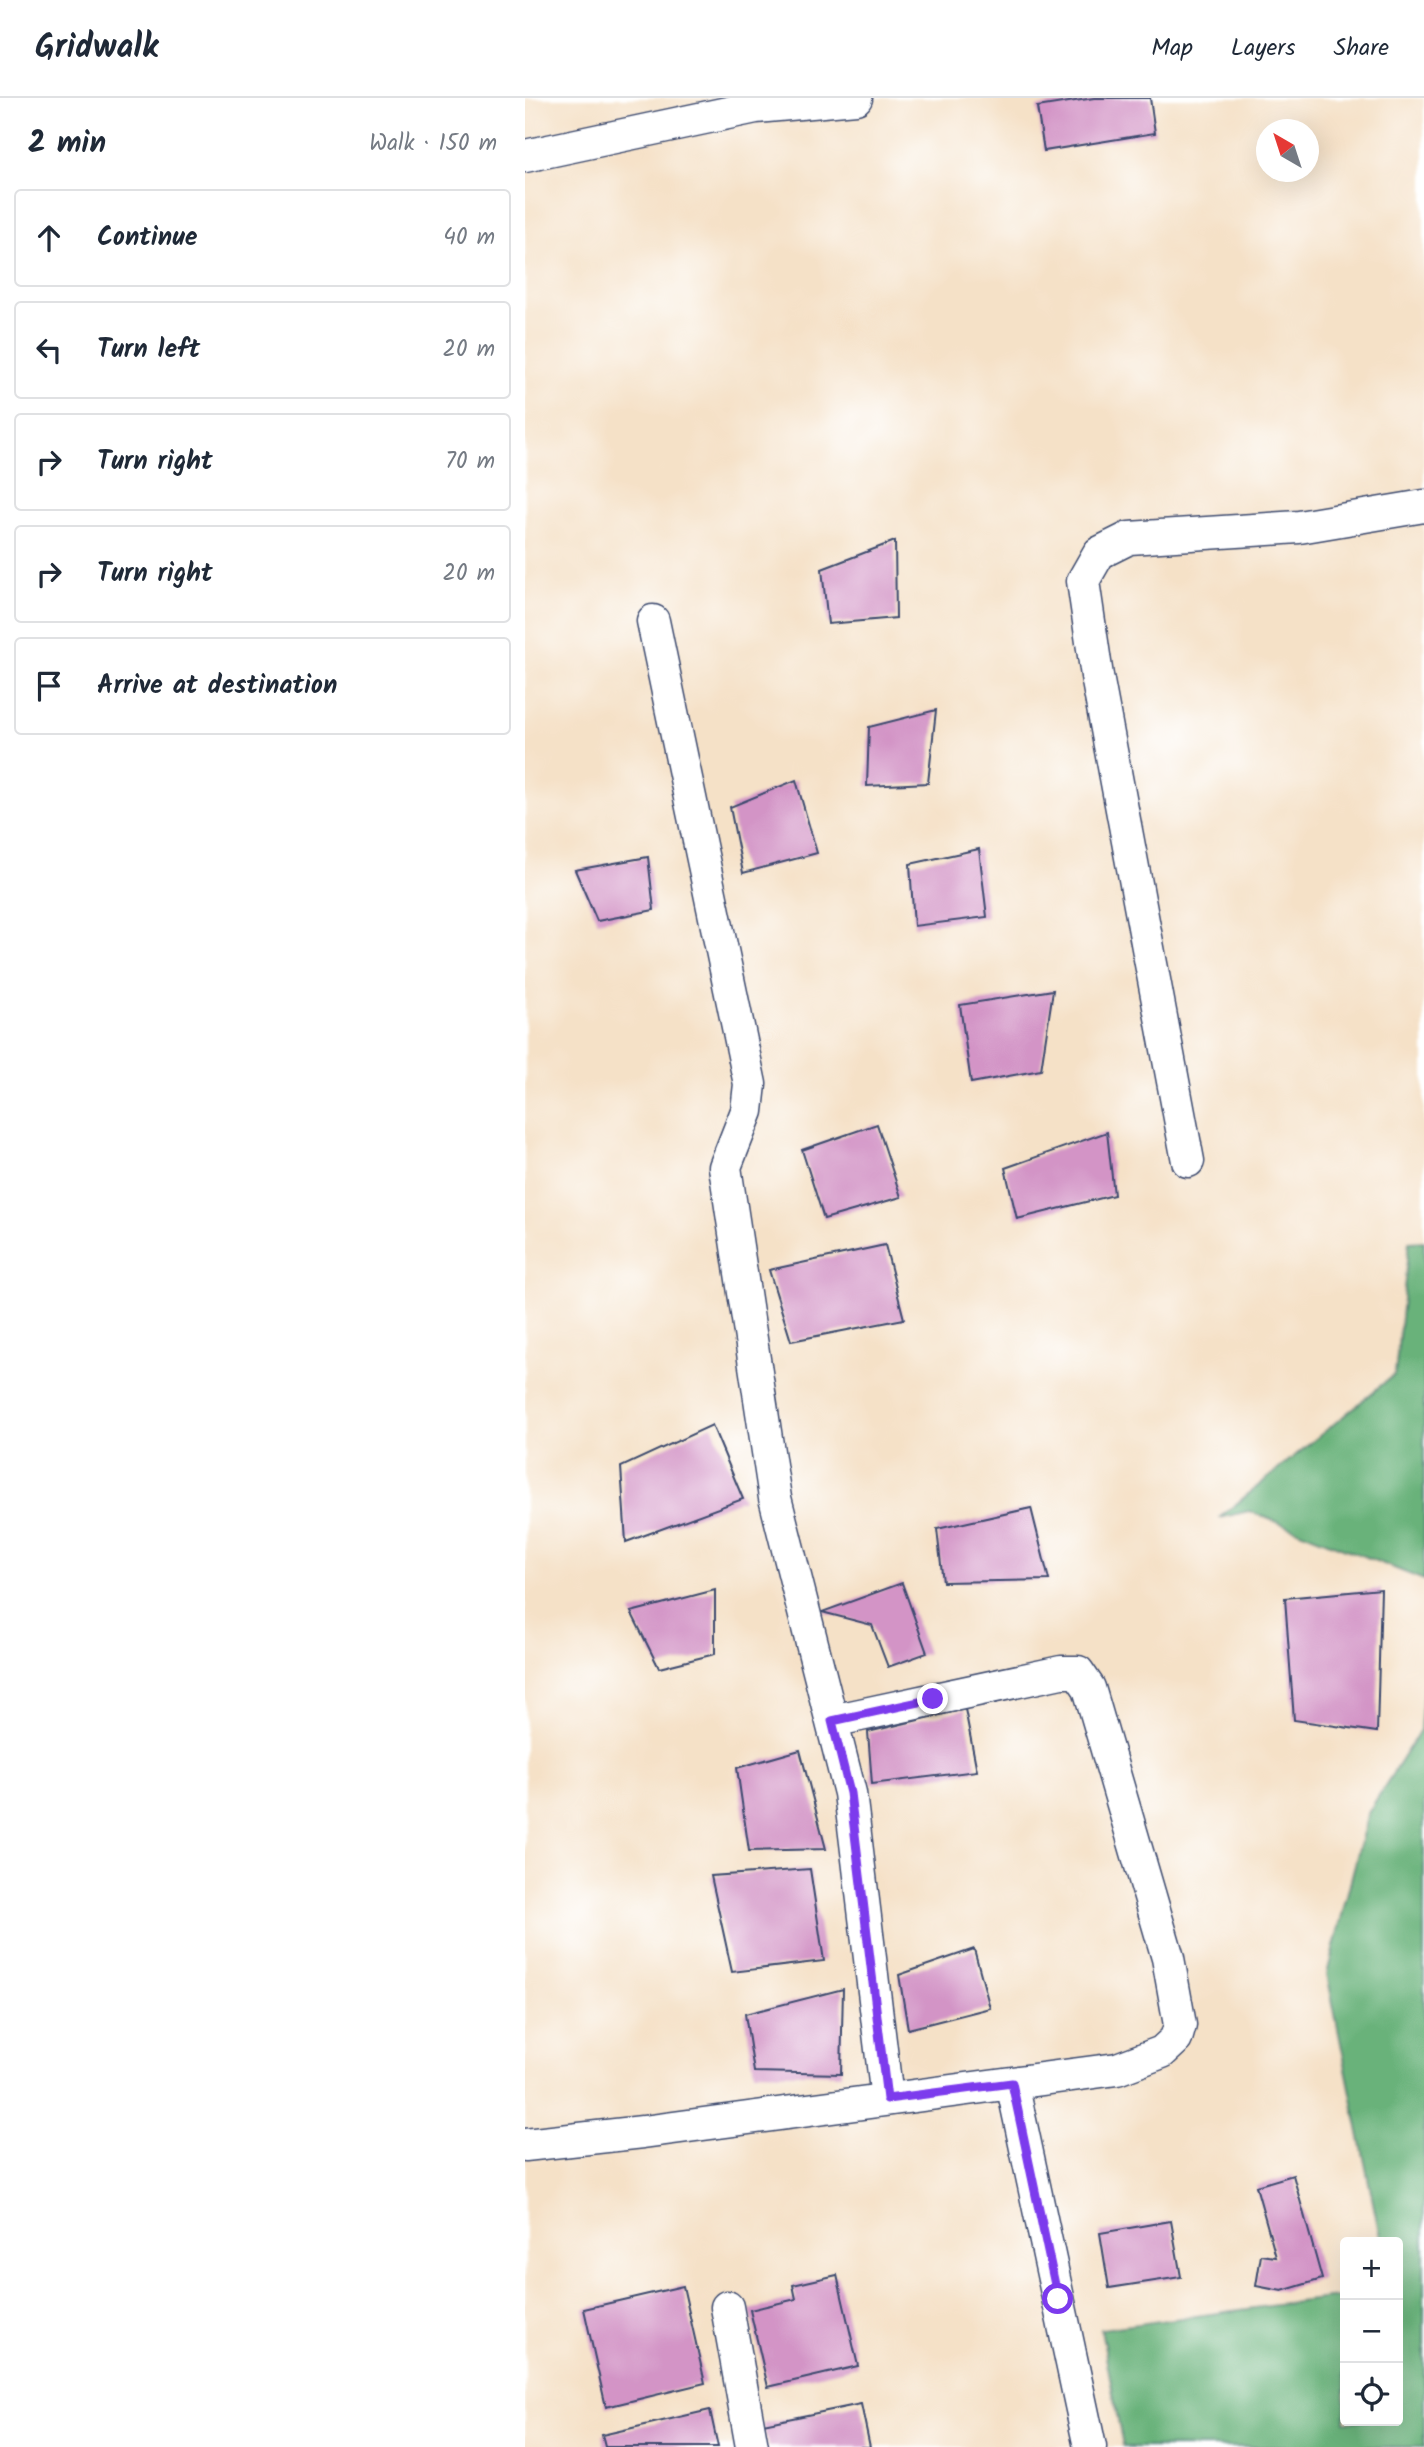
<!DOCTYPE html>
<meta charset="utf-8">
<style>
body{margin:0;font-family:Kalam,sans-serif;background:#f2f2f3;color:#1f2937}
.controls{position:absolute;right:21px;bottom:21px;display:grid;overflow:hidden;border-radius:7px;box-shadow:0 7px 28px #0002}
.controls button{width:63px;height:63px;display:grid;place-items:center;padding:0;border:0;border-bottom:2px solid #e0e1e3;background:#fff;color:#1f2937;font:35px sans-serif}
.compass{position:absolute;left:731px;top:21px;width:63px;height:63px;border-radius:50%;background:#fff;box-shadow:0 7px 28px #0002;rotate:321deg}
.stop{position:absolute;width:21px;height:21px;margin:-16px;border:5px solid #7c3aed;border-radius:50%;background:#fff}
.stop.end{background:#7c3aed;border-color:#fff;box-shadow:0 2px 7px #0008}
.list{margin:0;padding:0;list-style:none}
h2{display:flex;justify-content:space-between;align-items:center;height:91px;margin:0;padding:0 28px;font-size:30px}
h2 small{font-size:23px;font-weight:400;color:#747a83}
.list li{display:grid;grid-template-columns:46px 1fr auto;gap:21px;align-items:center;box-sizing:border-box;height:98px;margin:0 14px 14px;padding:0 14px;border:2px solid #e0e1e3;border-radius:7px}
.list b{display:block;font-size:26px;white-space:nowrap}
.list em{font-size:23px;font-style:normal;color:#747a83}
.icon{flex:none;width:38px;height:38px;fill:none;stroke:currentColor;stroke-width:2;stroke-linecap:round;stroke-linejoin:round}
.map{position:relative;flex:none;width:899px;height:2349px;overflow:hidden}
header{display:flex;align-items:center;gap:42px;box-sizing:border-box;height:98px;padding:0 35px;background:#fff;border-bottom:2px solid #e0e1e3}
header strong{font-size:33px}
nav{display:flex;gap:38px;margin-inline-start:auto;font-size:24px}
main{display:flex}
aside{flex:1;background:#fff}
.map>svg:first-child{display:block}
.forest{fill:#69b27a;stroke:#42706c;stroke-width:2}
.building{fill:#d394c6}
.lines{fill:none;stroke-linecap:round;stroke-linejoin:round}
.minor-casing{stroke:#3c4a6e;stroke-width:35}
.minor{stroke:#fff;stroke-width:32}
.route{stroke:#7c3aed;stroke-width:9}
</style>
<header>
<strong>Gridwalk</strong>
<nav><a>Map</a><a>Layers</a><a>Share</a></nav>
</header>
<main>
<aside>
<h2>2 min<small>Walk · 150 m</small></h2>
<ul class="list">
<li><svg class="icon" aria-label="ahead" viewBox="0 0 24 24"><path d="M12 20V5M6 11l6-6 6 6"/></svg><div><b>Continue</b></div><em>40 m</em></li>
<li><svg class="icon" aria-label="left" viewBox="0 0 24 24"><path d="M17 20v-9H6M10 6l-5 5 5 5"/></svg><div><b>Turn left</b></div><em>20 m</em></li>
<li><svg class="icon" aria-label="right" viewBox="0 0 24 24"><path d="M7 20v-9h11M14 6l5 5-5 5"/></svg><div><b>Turn right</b></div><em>70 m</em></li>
<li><svg class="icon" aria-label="right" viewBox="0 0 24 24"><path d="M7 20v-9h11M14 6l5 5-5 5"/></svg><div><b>Turn right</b></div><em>20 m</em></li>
<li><svg class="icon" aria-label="arrive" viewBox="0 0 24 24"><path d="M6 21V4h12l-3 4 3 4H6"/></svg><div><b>Arrive at destination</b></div></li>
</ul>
</aside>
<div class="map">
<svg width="899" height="2349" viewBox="0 0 899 2349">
<rect width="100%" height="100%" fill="#fff"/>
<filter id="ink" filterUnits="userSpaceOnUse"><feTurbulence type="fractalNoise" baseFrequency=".0143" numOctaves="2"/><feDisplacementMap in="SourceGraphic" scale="14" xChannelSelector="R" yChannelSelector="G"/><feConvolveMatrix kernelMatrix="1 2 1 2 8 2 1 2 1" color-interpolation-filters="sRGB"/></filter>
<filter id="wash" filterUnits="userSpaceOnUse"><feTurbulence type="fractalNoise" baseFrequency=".00686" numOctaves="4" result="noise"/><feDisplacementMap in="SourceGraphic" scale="28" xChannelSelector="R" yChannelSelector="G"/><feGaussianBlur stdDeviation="1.57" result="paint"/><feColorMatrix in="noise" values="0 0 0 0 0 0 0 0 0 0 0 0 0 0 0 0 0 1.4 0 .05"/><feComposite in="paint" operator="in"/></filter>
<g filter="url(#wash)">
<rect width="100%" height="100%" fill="#f5e1c7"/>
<!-- forest -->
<path class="forest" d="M899,1143V1482L724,1413L694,1420L870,1276L884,1144Z
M899,1584V2349H598L576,2231L803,2200L820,2199V2323H873V2144H856L802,1876L843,1715L895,1632Z"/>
<g id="blocks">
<!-- building -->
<path class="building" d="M569,0H625L630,35L519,53L512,9Z
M370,443L371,520L303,526L297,471Z
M411,612L403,685L342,688L344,629Z
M271,682L292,755L218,775L205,709Z
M454,751L462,819L389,828L385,766Z
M123,759L129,812L72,823L50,772Z
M528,892L516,972L446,985L435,907Z
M352,1026L376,1099L299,1121L277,1052Z
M582,1034L589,1097L492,1121L480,1070Z
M360,1147L379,1221L266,1243L244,1172Z
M187,1327L218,1401L101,1444L96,1369Z
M506,1410L524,1482L418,1484L412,1431Z
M377,1485L402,1555L363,1569L347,1527L297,1514Z
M856,1491L852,1634L769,1622L760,1500Z
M190,1492V1556L134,1570L106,1514Z
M440,1611L452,1673L347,1686L343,1634Z
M275,1652L301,1751L224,1753L212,1670Z
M285,1771L299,1863L207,1874L186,1778Z
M449,1851L465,1910L383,1931L374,1877Z
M318,1891L316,1976L229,1974L220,1916Z
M768,2077L797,2181L757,2193L731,2188L736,2157L751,2159L731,2088Z
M646,2123L656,2179L584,2190L575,2135Z
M312,2177L333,2268L243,2289L225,2212L271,2201L268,2187Z
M158,2188L180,2285L81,2309L59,2211Z
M336,2306L345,2349H243L238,2326Z
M185,2312L193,2349H80L77,2337Z"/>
</g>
</g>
<g filter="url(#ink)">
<use href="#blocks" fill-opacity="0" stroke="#3c4a6e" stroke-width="2"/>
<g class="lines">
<defs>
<path id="minor" d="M0,58L231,9L331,0
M128,523L225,986L222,1013L200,1069L250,1400L325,1695L362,2001
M663,1063L572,578L558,483L574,455L604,440L774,429L899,408
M487,1985L565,2349
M0,2047L118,2034L592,1971L637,1954L651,1941L655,1927L643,1860L564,1590L553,1574H536L307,1623
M202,2209L227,2349"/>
</defs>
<!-- minor casing -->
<use href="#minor" class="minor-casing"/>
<!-- minor -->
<use href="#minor" class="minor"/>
</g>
</g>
<g class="lines" filter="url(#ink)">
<!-- route -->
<path class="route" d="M408,1601L307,1623L325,1695L362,2001L487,1985L533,2201"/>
</g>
</svg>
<div class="controls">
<button>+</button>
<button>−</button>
<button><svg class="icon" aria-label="locate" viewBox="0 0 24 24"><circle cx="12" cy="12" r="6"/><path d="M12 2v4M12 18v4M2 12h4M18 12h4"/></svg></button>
</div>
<svg class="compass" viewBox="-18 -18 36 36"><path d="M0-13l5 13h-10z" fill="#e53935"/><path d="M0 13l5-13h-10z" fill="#747a83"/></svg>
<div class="stop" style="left:533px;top:2201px"></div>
<div class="stop end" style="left:408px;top:1601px"></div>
</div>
</main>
